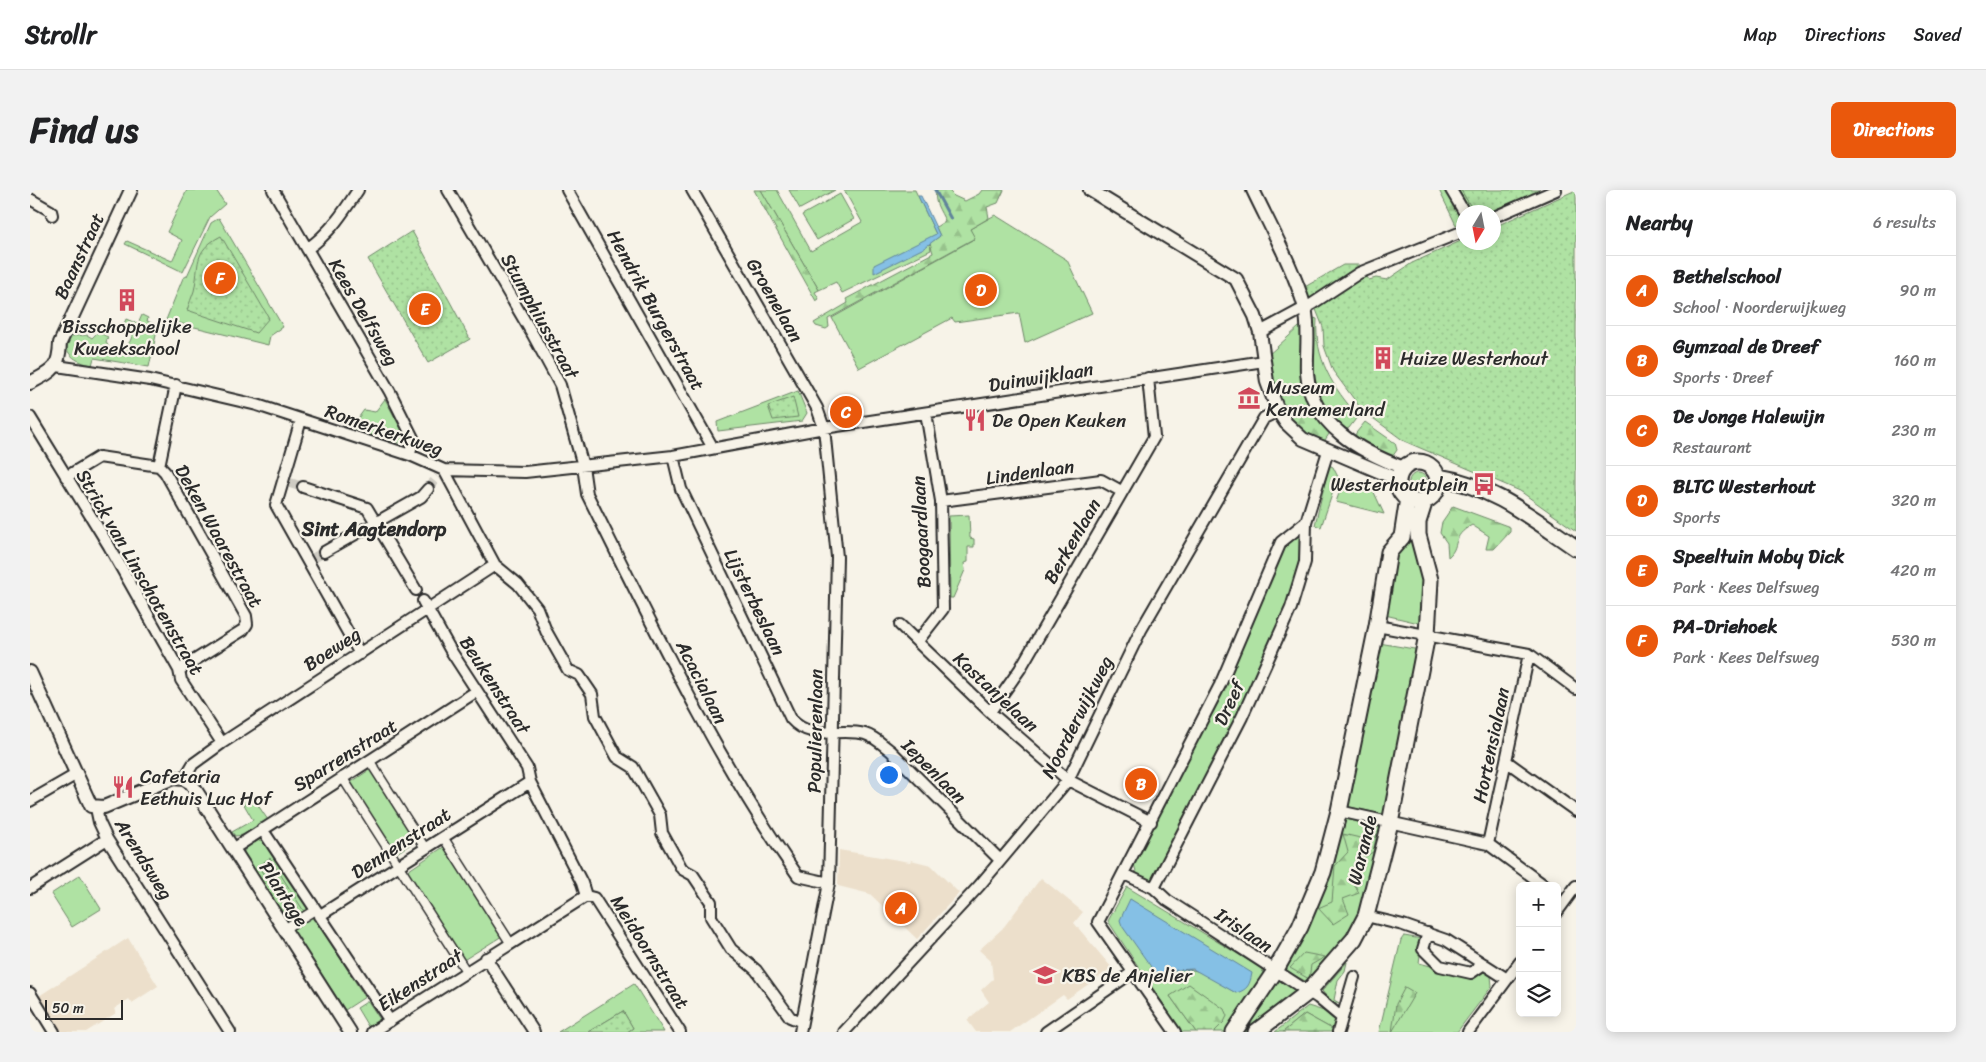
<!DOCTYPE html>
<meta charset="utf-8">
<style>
body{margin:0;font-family:Sriracha,sans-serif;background:#f2f2f2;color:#202124}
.controls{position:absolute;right:15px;bottom:15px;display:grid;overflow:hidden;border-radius:8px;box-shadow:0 2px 12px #0003}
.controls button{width:45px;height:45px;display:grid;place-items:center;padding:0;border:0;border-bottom:1px solid #e0e0e0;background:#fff;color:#202124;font:25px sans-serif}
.compass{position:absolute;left:1426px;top:15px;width:45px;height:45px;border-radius:50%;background:#fff;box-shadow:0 2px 12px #0003;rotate:190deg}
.scale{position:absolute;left:15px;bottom:12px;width:78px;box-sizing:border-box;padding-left:5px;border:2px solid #2b2b2b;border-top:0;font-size:14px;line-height:18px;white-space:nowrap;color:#2b2b2b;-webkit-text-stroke:4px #f7f3e8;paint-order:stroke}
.you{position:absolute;left:858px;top:584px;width:18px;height:18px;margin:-12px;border:4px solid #fff;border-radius:50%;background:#1a73e8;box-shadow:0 0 0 8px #1a73e833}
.badge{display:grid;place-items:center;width:32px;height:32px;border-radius:50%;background:#ea580c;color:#fff;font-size:16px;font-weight:700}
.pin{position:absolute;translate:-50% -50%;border:2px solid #fff;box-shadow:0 1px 5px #0006}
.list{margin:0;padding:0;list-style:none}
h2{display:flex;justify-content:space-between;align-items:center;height:65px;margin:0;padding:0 20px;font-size:21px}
h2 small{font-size:16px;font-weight:400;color:#757577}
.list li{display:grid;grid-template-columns:32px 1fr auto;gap:15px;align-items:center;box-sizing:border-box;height:70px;padding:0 20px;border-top:1px solid #e0e0e0}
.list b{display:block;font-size:19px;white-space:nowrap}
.list p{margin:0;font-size:16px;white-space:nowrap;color:#757577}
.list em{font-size:16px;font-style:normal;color:#757577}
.icon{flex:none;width:28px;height:28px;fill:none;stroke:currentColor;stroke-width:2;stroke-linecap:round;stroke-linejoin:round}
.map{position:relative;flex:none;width:1546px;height:842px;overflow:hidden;border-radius:8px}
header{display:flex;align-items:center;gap:30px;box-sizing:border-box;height:70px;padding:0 25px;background:#fff;border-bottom:1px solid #e0e0e0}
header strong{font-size:24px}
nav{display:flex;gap:28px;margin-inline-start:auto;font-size:18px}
.intro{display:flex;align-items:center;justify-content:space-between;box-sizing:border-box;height:120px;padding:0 30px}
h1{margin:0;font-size:35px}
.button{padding:12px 22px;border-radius:8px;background:#ea580c;color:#fff;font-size:18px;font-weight:700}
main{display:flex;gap:30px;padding:0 30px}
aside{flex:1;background:#fff;border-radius:8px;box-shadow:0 2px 12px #0003}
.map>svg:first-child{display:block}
.built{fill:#ecdfcb}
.green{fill:#afe2a3;stroke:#6d8667;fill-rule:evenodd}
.forest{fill:url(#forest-firs);stroke:#6d8667}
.park{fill:url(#park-dots);stroke:#6d8667}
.water{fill:#85c0e5;stroke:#61849b}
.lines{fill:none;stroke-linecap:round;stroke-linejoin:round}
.stream{stroke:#61849b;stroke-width:3}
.minor-tunnel{stroke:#cecbc2;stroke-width:10;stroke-dasharray:10 5;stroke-linecap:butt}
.pedestrian-casing{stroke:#2b2b2b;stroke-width:11}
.minor-casing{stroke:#2b2b2b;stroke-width:14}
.tertiary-casing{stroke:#2b2b2b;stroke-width:16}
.secondary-casing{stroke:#2b2b2b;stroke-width:19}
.pedestrian{stroke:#f7f3e8;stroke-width:8}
.minor{stroke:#f7f3e8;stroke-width:10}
.tertiary{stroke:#f7f3e8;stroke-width:12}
.secondary{stroke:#f7f3e8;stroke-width:15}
.labels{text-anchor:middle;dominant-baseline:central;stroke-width:4.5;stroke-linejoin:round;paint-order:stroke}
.street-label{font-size:19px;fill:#2b2b2b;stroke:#f7f3e8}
.poi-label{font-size:19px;fill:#2b2b2b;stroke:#f7f3e8;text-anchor:start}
.neighbourhood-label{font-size:20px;font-weight:bold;fill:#2b2b2b;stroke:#f7f3e8}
</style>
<header>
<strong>Strollr</strong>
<nav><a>Map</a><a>Directions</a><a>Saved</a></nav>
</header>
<div class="intro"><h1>Find us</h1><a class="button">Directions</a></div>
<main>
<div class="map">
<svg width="1546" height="842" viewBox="0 0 1546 842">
<defs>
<pattern id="forest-firs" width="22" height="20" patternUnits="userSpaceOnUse" patternTransform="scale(1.25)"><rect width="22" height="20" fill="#afe2a3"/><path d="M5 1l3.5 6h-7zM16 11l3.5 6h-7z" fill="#97c28c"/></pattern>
<pattern id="park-dots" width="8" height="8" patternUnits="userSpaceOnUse" patternTransform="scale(1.25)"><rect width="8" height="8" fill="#afe2a3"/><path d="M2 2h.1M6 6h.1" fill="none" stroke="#97c28c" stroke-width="1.8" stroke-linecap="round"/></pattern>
</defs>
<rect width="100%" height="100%" fill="#f7f3e8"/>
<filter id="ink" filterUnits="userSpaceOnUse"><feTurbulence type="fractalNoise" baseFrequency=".02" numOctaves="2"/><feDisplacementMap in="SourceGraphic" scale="10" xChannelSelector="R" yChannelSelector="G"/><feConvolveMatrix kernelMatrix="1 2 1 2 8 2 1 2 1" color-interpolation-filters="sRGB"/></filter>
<g filter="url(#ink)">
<!-- built -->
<path class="built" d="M809,660L880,672L881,670L901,675L929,703L887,749L840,704L808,696Z
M1011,688L1053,722L1044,733L1082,778L1037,809L1033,805L980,842H946L937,830L959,812L951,800L963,789L961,771L949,760L973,738Z
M98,748L128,796L102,813L99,809L84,819L86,823L56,842H32L9,806Z"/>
<!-- green -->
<path class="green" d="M157,0H186L195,14L180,27L153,82L95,54L97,51L142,71L152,50L137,42Z
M731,0H747L781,61L832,32L814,0H885L906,44L894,58L900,53L901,60L812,103L806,92L789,100Z
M759,0H805L770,19Z
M810,4L824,29L787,50L772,25Z
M965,25L1037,70L1062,123L995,153L989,123L925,132L922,128L829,178L802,128L944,49L940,39Z
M189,28L253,137L240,146L238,155L136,130L153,88L157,86L181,33Z
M112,125L118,128L117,131L128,136L119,177L64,168L62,175C48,173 28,162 41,146L57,145L62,148L68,142L78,147L76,152L80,160C93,164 104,152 102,139L94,134L96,129L108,134Z
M1281,127L1287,129C1284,168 1303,198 1328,226L1319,238L1314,240C1275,204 1283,175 1281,127Z
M1269,137H1273L1287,221L1248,214L1236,167Z
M768,201L777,223L772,231L688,241L687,232Z
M355,209L376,248L370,253L356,249L355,242L351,243L347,240L344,246L320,239L334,220L345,222Z
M1299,275L1303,277L1308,287L1291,337L1285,335Z
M1379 292a9 9 0 1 1 18 0a9 9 0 1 1-18 0Z
M1314,289L1342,298L1354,324L1306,312Z
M939,325L940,348L944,349V357H938V372L934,373L935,380L923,408H920L919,326Z
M1380,334L1393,374V434L1355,425L1365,368Z
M1269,343L1273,345V368L1257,414L1209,528L1126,687C1119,691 1114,689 1107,685L1104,674L1192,503L1255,354Z
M1349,453L1390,460L1357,625L1315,616Z
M342,578L387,650L365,664L320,593Z
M221,605L238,630L214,645L205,646L202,642L223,630L212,611Z
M1312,628L1354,639L1340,701L1323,742L1279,793L1256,781L1284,715Z
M227,649L236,652L335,807L315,820L213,663L219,654Z
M415,656L472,746L432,771L376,682Z
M50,685L71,719L42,737L21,704Z
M1097,697L1231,778L1235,787L1197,842H1184L1194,832L1140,806L1166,842H1152L1078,731ZM1100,709L1206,803C1183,790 1165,771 1138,783Z
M1374,746L1392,749L1389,773L1444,787L1456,781L1461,786L1462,796L1427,842H1349L1371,750Z
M1317,772L1315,781L1308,790L1304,810L1311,814L1301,812L1292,801Z
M1250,788L1270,801L1221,842H1209Z
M604,794L634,842H597L603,838L593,821L558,842H528Z
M338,811L351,831L339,838L327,818Z
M1278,816L1297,822L1306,831L1304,840L1275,824L1253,842H1245Z"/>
<!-- forest -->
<path class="forest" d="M724,0H731L789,100L785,102L789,109L786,111Z
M907,0H918L924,6L935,11L949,4L952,0H974L968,13L957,17L959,28L940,39L945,48L798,129L799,137L796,139L786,136L784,133L818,113L816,109L903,63L900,53L910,46L906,37L915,31C911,21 902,11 907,0Z
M1409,0H1431L1443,19L1441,22H1434L1433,32L1426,35Z
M1248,214L1287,221L1301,241L1293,253L1266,238Z
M1335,232L1365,253L1367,260L1360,270L1325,249L1326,243Z
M1423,316L1480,337V342L1464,359H1456L1459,346L1442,335C1420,347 1431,356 1418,367L1417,353L1410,343L1412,332Z
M1347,643L1343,662L1324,673L1322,689L1329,703L1313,709L1319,724L1303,734L1288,718L1302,712L1305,676L1318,662L1313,644L1339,650Z
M1274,763L1295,767L1281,775L1279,789L1260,778Z
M1159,794L1194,819L1197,826L1194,832L1184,842H1166L1140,806Z
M1375,797L1385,803L1362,842L1366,814Z
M1275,824L1304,840L1303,842H1253Z"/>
<!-- park -->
<path class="park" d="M1431,0H1515L1463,22H1444Z
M1546,0V341L1490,301L1374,251L1332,220L1303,181L1294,156L1293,137L1285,117L1273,98L1313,75H1330L1339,90L1346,88L1357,90L1382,73L1433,50L1434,52H1464V37Z
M382,41L440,149L398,173L338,69Z
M191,46L239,128L226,143L157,120C159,114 162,107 164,101C170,75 162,61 191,46Z
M763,207L768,227L743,230L738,216Z
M240,668L275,723L263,729L228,676Z
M593,821L603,838L597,842H558Z"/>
<!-- water -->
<path class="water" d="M888,6H891L910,46L894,58L844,83V75L906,44Z
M1100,709L1222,783C1220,794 1218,800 1206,803L1163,779L1146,780L1134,787L1129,788L1092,736L1090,730Z"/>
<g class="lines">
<!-- stream -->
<path class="stream" d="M905,0L921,29"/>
<!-- minor-tunnel -->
<path class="minor-tunnel" d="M260,293L273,297
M398,299L408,287
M282,369L294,362"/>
<defs>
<path id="pedestrian" d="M339,570L395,658
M312,587L436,781
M413,647L481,754
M254,739L285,720"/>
<path id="minor" d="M243,0L360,202L383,248L380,265
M418,0L503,145L530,195L553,276L557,304C622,434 684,566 768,686L799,693
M537,0L683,258
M662,0L787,218L794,238L807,367L799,693L770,842
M1421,0L1434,22
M0,9L21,21L22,25
M1464,27L1526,0
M277,59C300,43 313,23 328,0
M1230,142L1282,114L1329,83L1434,41
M27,176L120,190L227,215L380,265L414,280L495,282L643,266L794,238L1234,171
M0,227L79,356L149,480L151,490L192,553
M271,230L246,315L330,464
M643,266L651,299L761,529C781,552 809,537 835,544C845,547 853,555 861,561L969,669
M129,276L135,282L216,426L217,434L213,440L149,480
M129,276L146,195
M414,280L465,375L488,394L507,418L516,441L538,480L549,485L562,504L565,526L587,567L603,577L630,625L632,643L652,679L663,685L681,712V727L701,759L726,780L760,827L772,832
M36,287L69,267L129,276
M273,297L337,318L386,400
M911,311L1071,290L1091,301
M294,362L391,307L398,299
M870,435L960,522L1038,590L1121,632
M1347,436L1499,464L1546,499
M888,451L913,419L911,311L896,223
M960,522L990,479L1124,247L1118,188
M1476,571L1546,621
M154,589L163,574L192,553L465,375
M500,592L552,693L556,706
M0,611L47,584
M66,618L69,632L77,649L200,842
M1309,621L1458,654L1515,696
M232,639L360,831
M1458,654L1499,464
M203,659L447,501
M1094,684L1124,698L1137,710L1288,808L1312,828
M0,698L77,649
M1124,698L1212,527L1261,418L1275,372L1276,332L1298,261
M556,706L564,708L650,842
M1527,722L1546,696
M289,726L500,592L497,578L421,461L393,411
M1336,726L1373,735L1416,750L1477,789
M1398,743L1393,759L1410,776L1441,783L1454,774
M456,768L504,842
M0,803L24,842
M342,842L556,706
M814,842L949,696L1038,590L1111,440L1234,228L1248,221
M1016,842L1103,782
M1145,842L1068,732L1190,495L1251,352L1276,332
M1308,842L1324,787
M1438,842L1490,772"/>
<path id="tertiary" d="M1060,0L1206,89L1225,126L1230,142L1237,192L1248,221L1256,233L1273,249L1369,290
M1223,0C1241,38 1263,77 1275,118C1280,139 1276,162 1277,183C1281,235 1331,262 1374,278
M0,193C22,181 29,180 30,153L101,0
M0,482L61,616L74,617L143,588L154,589L161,593L320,842"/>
<path id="secondary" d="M1368 292a20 20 0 1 1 40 0a20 20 0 1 1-40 0Z
M1408,287C1461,295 1502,328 1546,358
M1204,842L1245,781L1270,737L1293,682L1309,621L1347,436L1359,362L1372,347L1378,308
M1226,842L1277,803L1324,749L1336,726L1360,633L1397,445L1400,390L1388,345V332L1395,310"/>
</defs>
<!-- pedestrian casing -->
<use href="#pedestrian" class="pedestrian-casing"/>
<!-- minor casing -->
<use href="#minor" class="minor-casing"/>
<!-- tertiary casing -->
<use href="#tertiary" class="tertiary-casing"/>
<!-- secondary casing -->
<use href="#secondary" class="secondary-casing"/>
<!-- pedestrian -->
<use href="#pedestrian" class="pedestrian"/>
<!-- minor -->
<use href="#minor" class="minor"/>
<!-- tertiary -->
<use href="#tertiary" class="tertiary"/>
<!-- secondary -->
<use href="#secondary" class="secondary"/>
</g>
</g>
<!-- icons -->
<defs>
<symbol id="building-bare" viewBox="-9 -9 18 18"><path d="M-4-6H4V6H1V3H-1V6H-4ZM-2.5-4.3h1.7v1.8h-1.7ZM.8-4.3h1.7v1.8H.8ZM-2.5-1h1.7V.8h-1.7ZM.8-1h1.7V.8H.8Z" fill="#d1495b" stroke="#f7f3e8" stroke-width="2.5" paint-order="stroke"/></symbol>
<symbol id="museum-bare" viewBox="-9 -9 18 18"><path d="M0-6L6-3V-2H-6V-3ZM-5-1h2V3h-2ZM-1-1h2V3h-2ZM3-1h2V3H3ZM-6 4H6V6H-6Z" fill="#d1495b" stroke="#f7f3e8" stroke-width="2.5" paint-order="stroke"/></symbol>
<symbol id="restaurant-bare" viewBox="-9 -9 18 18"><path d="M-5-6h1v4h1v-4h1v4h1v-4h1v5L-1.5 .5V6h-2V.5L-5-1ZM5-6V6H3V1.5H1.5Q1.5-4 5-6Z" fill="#d1495b" stroke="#f7f3e8" stroke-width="2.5" paint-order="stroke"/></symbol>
<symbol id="bus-bare" viewBox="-9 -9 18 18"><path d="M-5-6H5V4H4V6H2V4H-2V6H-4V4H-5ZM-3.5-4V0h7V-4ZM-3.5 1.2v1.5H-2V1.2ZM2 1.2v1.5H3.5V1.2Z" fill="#d1495b" stroke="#f7f3e8" stroke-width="2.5" paint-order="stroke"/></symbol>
<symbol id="school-bare" viewBox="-9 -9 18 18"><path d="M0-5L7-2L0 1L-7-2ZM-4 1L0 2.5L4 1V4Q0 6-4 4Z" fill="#d1495b" stroke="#f7f3e8" stroke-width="2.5" paint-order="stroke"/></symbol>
</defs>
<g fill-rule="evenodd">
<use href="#building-bare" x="81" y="94" width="32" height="32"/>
<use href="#building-bare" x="1337" y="152" width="32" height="32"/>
<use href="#museum-bare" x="1203" y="192" width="32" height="32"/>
<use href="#restaurant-bare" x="929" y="214" width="32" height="32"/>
<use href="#bus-bare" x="1438" y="278" width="32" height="32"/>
<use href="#restaurant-bare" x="77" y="581" width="32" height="32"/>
<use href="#school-bare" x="999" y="769" width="32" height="32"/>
</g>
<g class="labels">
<!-- street labels -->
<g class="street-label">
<text transform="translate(49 66) rotate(-65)">Baanstraat</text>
<text transform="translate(745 110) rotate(60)">Groenelaan</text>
<text transform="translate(626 120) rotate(61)">Hendrik Burgerstraat</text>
<text transform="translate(334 122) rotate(60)">Kees Delfsweg</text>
<text transform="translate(510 126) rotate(61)">Stumphiusstraat</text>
<text transform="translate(1011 187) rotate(-9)">Duinwijklaan</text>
<text transform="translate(354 240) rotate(19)">Romerkerkweg</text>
<text transform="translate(1000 282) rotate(-8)">Lindenlaan</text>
<text transform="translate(891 342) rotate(-93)">Boogaardlaan</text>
<text transform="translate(189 346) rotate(61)">Deken Waarestraat</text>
<text transform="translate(1042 351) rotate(-60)">Berkenlaan</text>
<text transform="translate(110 382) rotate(60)">Strick van Linschotenstraat</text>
<text transform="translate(725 412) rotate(64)">Lijsterbeslaan</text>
<text transform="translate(302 459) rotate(-33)">Boeweg</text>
<text transform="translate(672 492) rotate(63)">Acacialaan</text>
<text transform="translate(465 495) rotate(57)">Beukenstraat</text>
<text transform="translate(966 502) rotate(43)">Kastanjelaan</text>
<text transform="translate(1199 513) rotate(-65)">Dreef</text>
<text transform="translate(1047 527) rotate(-63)">Noorderwijkweg</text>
<text transform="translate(785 541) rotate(-89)">Populierenlaan</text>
<text transform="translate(1461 555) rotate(-78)">Hortensialaan</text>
<text transform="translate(315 565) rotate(-32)">Sparrenstraat</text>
<text transform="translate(904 581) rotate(45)">Iepenlaan</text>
<text transform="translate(371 653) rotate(-33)">Dennenstraat</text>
<text transform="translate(1332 660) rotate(-76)">Warande</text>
<text transform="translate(114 669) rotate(58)">Arendsweg</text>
<text transform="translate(254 704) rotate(57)">Plantage</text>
<text transform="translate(1214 740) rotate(34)">Irislaan</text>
<text transform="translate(620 762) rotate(58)">Meidoornstraat</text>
<text transform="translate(390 790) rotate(-33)">Eikenstraat</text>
</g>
<!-- poi labels -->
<g class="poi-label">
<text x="97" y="136" text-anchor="middle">Bisschoppelijke<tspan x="97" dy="22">Kweekschool</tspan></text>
<text x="1370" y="168">Huize Westerhout</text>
<text x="1236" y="197">Museum<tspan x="1236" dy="22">Kennemerland</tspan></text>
<text x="962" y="230">De Open Keuken</text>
<text x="1438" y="294" text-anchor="end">Westerhoutplein</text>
<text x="110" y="586">Cafetaria<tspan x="110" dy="22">Eethuis Luc Hof</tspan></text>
<text x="1032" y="785">KBS de Anjelier</text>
</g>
<!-- neighbourhood labels -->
<g class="neighbourhood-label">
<text x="344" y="339">Sint Aagtendorp</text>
</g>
</g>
</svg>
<div class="controls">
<button>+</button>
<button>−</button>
<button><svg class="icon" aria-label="layers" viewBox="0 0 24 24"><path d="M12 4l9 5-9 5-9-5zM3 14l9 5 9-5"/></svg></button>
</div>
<svg class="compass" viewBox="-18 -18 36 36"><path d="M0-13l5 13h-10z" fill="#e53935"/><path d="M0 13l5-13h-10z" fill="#757577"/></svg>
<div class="scale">50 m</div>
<div class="you"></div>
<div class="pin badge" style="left:871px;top:718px">A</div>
<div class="pin badge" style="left:1111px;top:594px">B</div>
<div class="pin badge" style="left:816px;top:222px">C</div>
<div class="pin badge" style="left:951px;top:100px">D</div>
<div class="pin badge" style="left:395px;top:119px">E</div>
<div class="pin badge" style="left:190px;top:88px">F</div>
</div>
<aside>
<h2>Nearby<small>6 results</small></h2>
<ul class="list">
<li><span class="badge">A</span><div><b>Bethelschool</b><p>School · Noorderwijkweg</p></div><em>90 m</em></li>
<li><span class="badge">B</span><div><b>Gymzaal de Dreef</b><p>Sports · Dreef</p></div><em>160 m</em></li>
<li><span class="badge">C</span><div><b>De Jonge Halewijn</b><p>Restaurant</p></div><em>230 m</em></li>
<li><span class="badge">D</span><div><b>BLTC Westerhout</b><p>Sports</p></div><em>320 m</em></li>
<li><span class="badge">E</span><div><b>Speeltuin Moby Dick</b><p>Park · Kees Delfsweg</p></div><em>420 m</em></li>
<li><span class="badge">F</span><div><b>PA-Driehoek</b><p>Park · Kees Delfsweg</p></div><em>530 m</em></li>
</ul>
</aside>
</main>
